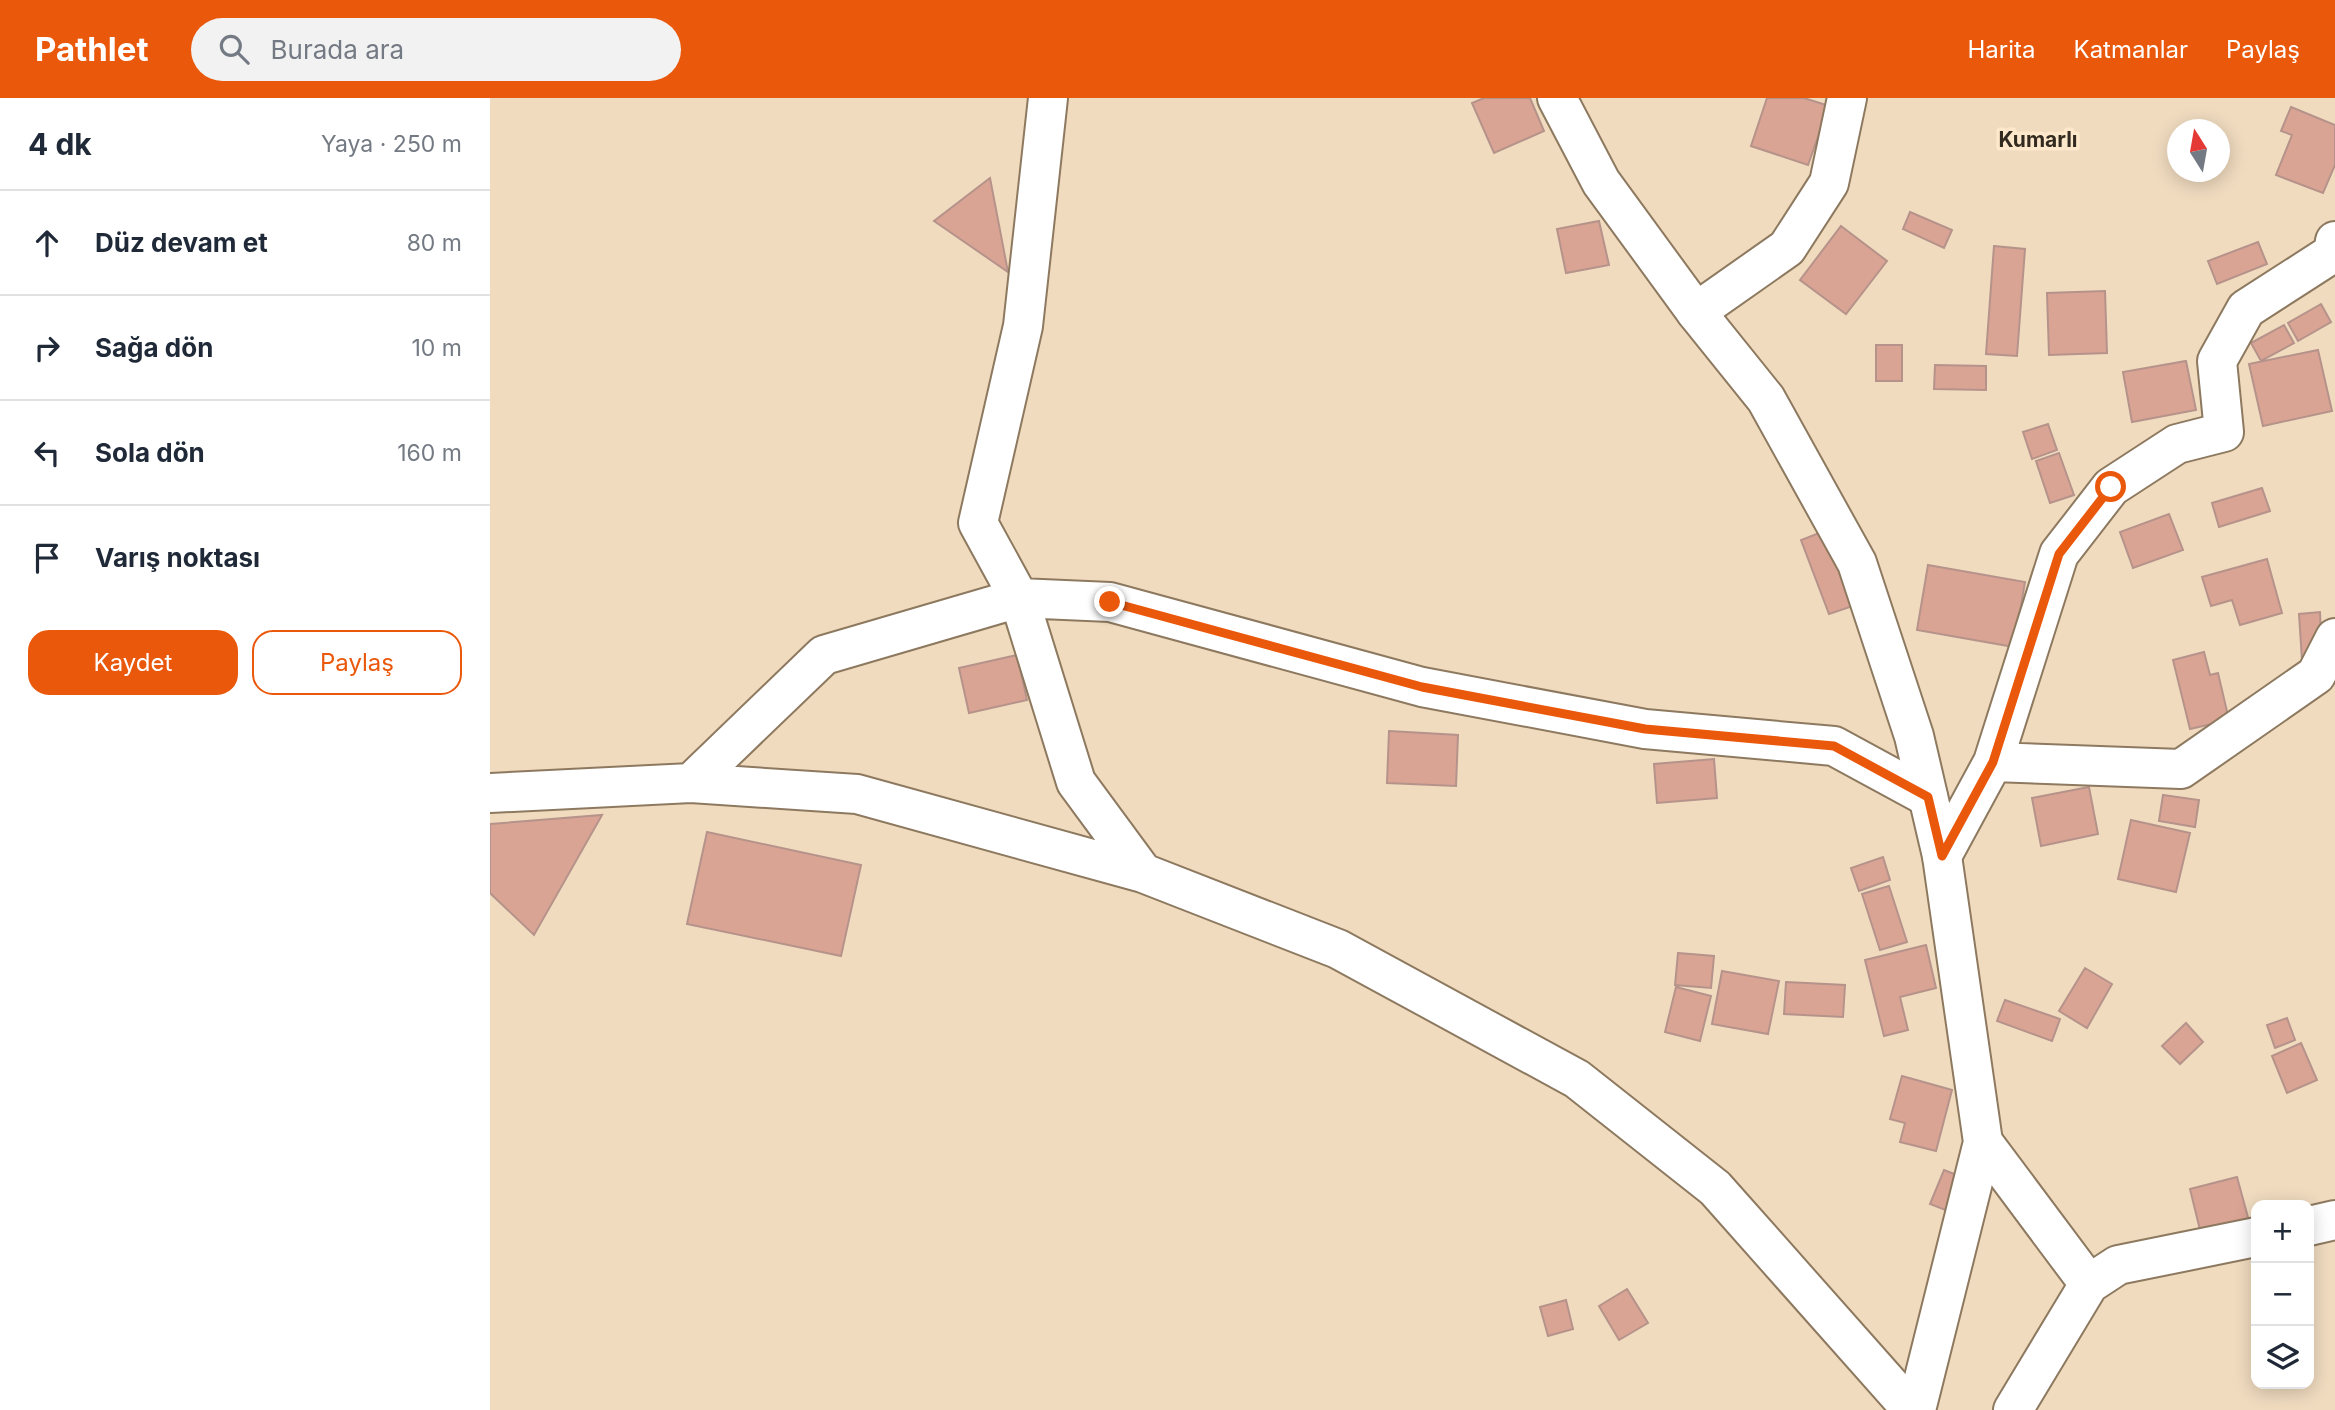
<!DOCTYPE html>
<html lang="tr">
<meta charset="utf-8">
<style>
body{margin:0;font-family:Inter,sans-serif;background:#f2f2f3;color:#1f2937}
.controls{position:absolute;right:21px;bottom:21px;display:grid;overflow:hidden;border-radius:14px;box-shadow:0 4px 18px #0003}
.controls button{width:63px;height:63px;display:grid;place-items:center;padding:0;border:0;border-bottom:2px solid #e0e1e3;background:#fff;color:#1f2937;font:35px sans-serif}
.compass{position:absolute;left:1677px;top:21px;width:63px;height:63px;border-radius:50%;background:#fff;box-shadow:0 4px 18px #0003;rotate:349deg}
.stop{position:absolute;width:21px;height:21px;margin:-16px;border:5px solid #ea580c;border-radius:50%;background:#fff}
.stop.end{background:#ea580c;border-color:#fff;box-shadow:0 2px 7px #0008}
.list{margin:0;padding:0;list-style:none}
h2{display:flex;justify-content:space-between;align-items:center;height:91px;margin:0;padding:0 28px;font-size:30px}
h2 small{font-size:23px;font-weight:400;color:#747a83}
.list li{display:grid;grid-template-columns:46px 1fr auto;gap:21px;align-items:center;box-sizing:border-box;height:105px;padding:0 28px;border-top:2px solid #e0e1e3}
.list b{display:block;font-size:26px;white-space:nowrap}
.list em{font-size:23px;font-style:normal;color:#747a83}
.actions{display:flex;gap:14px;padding:21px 28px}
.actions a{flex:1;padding:16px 0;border:2px solid #ea580c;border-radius:21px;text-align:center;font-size:24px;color:#ea580c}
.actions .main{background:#ea580c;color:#fff}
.icon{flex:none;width:38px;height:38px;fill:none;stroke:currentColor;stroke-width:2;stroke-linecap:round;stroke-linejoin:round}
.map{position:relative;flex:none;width:1845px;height:1312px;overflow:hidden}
header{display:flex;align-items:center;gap:42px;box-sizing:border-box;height:98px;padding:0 35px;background:#ea580c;color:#fff}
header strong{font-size:33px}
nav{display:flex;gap:38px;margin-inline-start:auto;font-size:24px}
.search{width:490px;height:63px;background:#f2f2f3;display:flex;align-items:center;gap:18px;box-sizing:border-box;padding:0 24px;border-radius:38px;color:#747a83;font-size:26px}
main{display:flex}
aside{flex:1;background:#fff}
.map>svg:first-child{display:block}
.building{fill:#daa495;stroke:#b6938a;stroke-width:2}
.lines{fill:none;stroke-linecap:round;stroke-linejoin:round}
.street-casing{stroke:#8d795f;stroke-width:42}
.secondary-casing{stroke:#8d795f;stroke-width:42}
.street{stroke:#fff;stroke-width:38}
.secondary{stroke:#fff;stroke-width:38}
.route{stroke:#ea580c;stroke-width:9}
.labels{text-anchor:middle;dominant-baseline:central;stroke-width:7;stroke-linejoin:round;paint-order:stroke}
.quarter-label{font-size:21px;font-weight:bold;fill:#332b20;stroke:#fee8cb}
</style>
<header>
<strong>Pathlet</strong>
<div class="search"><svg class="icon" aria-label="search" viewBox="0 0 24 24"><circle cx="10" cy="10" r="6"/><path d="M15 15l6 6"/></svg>Burada ara</div>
<nav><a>Harita</a><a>Katmanlar</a><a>Paylaş</a></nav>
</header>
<main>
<aside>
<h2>4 dk<small>Yaya · 250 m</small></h2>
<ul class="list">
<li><svg class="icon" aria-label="ahead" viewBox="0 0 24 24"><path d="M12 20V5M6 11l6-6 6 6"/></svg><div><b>Düz devam et</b></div><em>80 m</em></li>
<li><svg class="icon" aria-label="right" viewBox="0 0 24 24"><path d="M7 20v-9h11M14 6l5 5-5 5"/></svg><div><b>Sağa dön</b></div><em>10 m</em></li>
<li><svg class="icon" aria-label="left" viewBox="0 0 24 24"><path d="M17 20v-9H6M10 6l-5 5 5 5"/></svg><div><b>Sola dön</b></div><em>160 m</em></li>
<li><svg class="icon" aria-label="arrive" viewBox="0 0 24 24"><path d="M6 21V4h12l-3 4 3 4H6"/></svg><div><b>Varış noktası</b></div></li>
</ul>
<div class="actions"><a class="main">Kaydet</a><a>Paylaş</a></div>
</aside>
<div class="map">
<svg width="1845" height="1312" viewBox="0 0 1845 1312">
<rect width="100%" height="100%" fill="#f0dbbf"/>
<!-- building -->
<path class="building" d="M994,0H1040L1054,33L1004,55L982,5Z
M1277,0H1314L1339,8L1318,67L1261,48Z
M1801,9L1845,27V67L1833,95L1786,77L1802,37L1791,33Z
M500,80L518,174L444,123Z
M1420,114L1462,132L1454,150L1413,131Z
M1109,123L1119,167L1076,175L1067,131Z
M1351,128L1397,163L1356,216L1310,182Z
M1768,144L1777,166L1727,186L1718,163Z
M1504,148L1535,151L1527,258L1496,256Z
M1615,193L1617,255L1559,257L1557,195Z
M1831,206L1841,224L1808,243L1798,225Z
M1794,227L1804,245L1771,263L1761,245Z
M1386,247H1412V283H1386Z
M1828,252L1842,313L1773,328L1759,266Z
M1696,263L1706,312L1642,324L1633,274Z
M1445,267L1496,268V292L1444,291Z
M1558,326L1567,352L1542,361L1533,334Z
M1569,355L1584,397L1560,405L1546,363Z
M1772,390L1780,413L1729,429L1722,405Z
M1679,416L1693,452L1643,470L1630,434Z
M1337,432L1366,507L1339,516L1311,442Z
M1777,461L1792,515L1750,527L1742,502L1721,508L1712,479Z
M1438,467L1535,484L1524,549L1427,532Z
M1830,514L1832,560L1812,562L1809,516Z
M1714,554L1720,577L1728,575L1739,622L1700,631L1683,562Z
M527,557L537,602L479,615L469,570Z
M899,633L968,637L966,688L897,685Z
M1224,661L1227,700L1167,705L1164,666Z
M1599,689L1608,736L1551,748L1542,700Z
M1673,697L1709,702L1705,729L1669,723Z
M112,717L44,837L0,795V726Z
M1641,722L1700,735L1686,794L1628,781Z
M217,734L371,767L351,858L197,826Z
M1393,759L1400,782L1369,793L1361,770Z
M1399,788L1417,844L1390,852L1372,796Z
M1436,847L1446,890L1410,899L1418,932L1394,938L1375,862Z
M1188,855L1224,858L1221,890L1185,887Z
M1595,870L1622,886L1597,930L1569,913Z
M1232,873L1289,883L1278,936L1222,926Z
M1296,884L1355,887L1353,919L1294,916Z
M1186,889L1221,898L1210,943L1175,934Z
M1515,902L1570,921L1562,943L1507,923Z
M1797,920L1805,942L1785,950L1777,927Z
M1696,925L1713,944L1690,966L1672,948Z
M1811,945L1827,982L1797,995L1782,958Z
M1412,978L1462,992L1446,1053L1410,1044L1415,1025L1400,1021Z
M1454,1072L1477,1081L1463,1115L1440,1106Z
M1747,1079L1759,1123L1711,1136L1700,1091Z
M1137,1191L1158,1225L1129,1242L1109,1208Z
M1076,1202L1083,1231L1058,1238L1050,1209Z"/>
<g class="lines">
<defs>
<path id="street" d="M558,0L533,228L488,425L529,500L586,684L653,775
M1206,214L1297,150L1339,85L1357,0
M1503,664L1691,671L1826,577L1845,540
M201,685L334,557L529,500L620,504L932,589L1155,631L1344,648L1438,699
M0,695L201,685L367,696L653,775L848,851L1087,981L1225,1090L1422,1312
M1452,758L1503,664L1569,456L1621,389L1687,346L1734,334L1727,263L1756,211L1843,155L1845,143
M1493,1044L1599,1186
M1819,1128L1845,1122
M1523,1312L1599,1186L1628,1167L1766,1139"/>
<path id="secondary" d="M1067,0L1111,84L1206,214L1276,301L1367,465L1424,638L1452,758L1493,1044L1426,1312"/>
</defs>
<!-- street casing -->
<use href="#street" class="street-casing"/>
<!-- secondary casing -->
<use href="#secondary" class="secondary-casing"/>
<!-- street -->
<use href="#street" class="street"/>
<!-- secondary -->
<use href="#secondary" class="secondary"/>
</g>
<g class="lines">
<!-- route -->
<path class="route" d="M620,504L932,589L1155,631L1344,648L1438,699L1452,758L1503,664L1569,456L1621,389"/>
</g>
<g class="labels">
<!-- quarter labels -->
<g class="quarter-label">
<text x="1548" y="41">Kumarlı</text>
</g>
</g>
</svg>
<div class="controls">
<button>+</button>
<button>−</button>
<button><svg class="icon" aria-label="layers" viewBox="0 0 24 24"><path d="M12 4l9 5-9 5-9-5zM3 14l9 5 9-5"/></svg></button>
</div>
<svg class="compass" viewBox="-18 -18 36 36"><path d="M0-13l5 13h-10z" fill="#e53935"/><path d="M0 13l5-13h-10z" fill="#747a83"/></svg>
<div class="stop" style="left:1621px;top:389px"></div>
<div class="stop end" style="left:620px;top:504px"></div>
</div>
</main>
